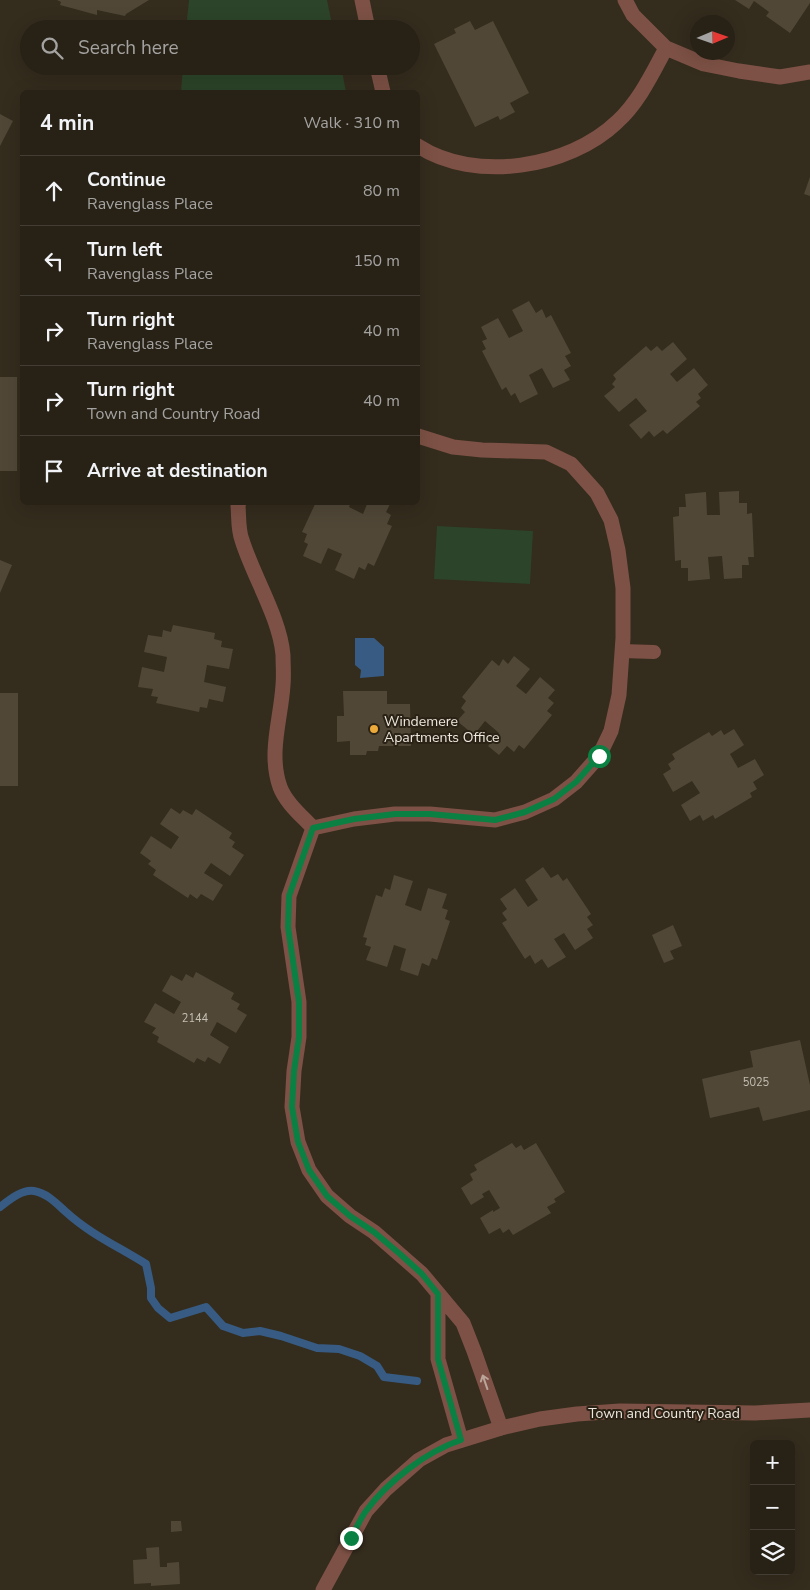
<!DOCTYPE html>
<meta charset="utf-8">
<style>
body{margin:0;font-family:"Nunito Sans",sans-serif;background:#332e23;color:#f1f3f6}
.controls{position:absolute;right:15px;bottom:15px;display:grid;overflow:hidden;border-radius:8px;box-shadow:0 5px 20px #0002}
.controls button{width:45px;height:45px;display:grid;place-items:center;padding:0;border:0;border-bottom:1px solid #433e35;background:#272116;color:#f1f3f6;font:25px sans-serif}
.compass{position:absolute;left:690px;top:15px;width:45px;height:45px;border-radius:50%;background:#272116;box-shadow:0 5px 20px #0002;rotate:88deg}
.stop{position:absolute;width:15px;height:15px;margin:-11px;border:4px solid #0b8043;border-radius:50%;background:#fff}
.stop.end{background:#0b8043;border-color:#fff;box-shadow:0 1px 5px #0008}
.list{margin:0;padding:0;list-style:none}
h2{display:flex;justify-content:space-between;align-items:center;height:65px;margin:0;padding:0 20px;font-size:21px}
h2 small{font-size:16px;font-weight:400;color:#a4a3a1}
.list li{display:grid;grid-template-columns:32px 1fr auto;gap:15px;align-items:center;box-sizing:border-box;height:70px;padding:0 20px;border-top:1px solid #433e35}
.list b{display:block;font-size:19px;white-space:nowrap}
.list p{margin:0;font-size:16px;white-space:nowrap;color:#a4a3a1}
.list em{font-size:16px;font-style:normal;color:#a4a3a1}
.icon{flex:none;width:28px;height:28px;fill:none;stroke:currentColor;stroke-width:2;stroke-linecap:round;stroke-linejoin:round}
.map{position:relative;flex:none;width:810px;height:1590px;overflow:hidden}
.search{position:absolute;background:#272116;box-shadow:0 5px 20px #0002;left:20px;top:20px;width:400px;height:55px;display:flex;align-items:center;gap:12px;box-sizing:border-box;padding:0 18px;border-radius:28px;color:#a4a3a1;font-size:19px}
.panel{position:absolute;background:#272116;box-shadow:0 5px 20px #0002;left:20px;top:90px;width:400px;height:415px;border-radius:8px}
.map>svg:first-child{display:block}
.green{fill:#2c4429}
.water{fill:#375b82}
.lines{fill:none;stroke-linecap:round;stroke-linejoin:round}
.stream{stroke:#375b82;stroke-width:8}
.building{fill:#504737}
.service{stroke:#7d5145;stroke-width:14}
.minor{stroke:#7d5145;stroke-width:15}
.tertiary{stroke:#7d5145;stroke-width:15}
.oneway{stroke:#bba499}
.route{stroke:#0b8043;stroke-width:6}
.poi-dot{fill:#ebaa39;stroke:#2a2214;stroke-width:2}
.labels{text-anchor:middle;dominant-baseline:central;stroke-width:4;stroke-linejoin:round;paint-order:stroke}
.number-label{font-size:11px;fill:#c6bfb4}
.poi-label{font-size:14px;fill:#ede7de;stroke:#2a2214;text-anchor:start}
.street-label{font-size:14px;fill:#ede7de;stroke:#2a2214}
</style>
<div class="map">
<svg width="810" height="1590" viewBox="0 0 810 1590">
<rect width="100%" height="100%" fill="#342c1d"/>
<!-- green -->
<path class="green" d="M189,0H327L333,29H186Z
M183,66H341L346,92H181Z
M437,526L533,531L530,584L434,579Z"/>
<!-- water -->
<path class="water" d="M355,638H374L384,647V676L360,678L361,670L355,665Z"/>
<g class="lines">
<!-- stream -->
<path class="stream" d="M0,1207C9,1200 22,1189 34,1191C47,1193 57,1204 66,1212C90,1234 119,1247 146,1264L151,1288V1298L158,1308L170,1318L206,1307L223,1326L243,1333L260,1331L281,1336L317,1348L339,1349L360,1356L377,1366L384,1377L417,1381"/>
</g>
<!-- building -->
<path class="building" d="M57,0H149L126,14L125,16L97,10V15L60,5L61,2Z
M735,0H810V3L790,33L766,16L769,12L754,1L749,9Z
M470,21L475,30L493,21L529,93L510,103L515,112L500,120L498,116L475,127L434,44L456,33L454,29Z
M0,114L13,121L0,146Z
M810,177V196L804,194Z
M529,301L536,313L542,309L546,318L551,315L571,353L565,356L571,366L564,370L570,380L553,388L542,368L529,375L538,394L520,403L515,393L511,396L506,387L502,390L482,351L486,349L482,341L487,339L481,327L498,318L509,338L523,331L512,310Z
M673,342L687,359L670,374L677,382L694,368L708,385L698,394L701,398L696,402L700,406L667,434L663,430L654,437L649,431L641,439L629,425L647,411L636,398L619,412L604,396L615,387L612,384L616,379L613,375L646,346L651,351L657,346L662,351Z
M0,377H17V471H0Z
M739,491V503H747V514L752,513L754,557H748L749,565H742V578L724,579L722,556L708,557L710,579L688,581V568H681V560L675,561L673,517L679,516V507H686L685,494L706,492L707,515H720L719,492Z
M316,502H351L349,507L363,514L368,502H391L386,512L391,515L387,524L392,526L374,566L368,563L365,570L359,567L354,579L335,570L342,554L328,548L321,564L303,556L308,544L304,542L307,534L302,532Z
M0,560L12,565L0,593Z
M173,625L215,633L214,639L222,641L221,647L233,649L229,669L207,665L204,682L226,687L223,702L209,699L207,708L200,707L199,712L156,703L158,697L151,696L153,689L138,687L142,667L164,672L167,657L144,652L148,635L162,637L163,630L171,632Z
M514,656L530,669L516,686L526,694L540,677L555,690L548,698L554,703L547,711L552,715L524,749L519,745L514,752L507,746L499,755L488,746L499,733L485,721L474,735L457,721L465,712L461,708L466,701L462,697L492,660L499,666L503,659L508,664Z
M343,691H387V704H410L411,746H379L378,751H367L366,755H350V741L337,742V716H344Z
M0,693H18V786H0Z
M734,729L744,745L730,754L738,768L755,759L764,775L753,782L757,789L750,793L752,797L715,819L713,815L703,821L700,815L690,821L681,805L700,793L692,781L673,792L663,774L671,769L668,764L675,759L672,754L709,732L712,736L721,730L724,735Z
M171,808L180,814L183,810L192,815L196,809L232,833L229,838L235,842L232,847L244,855L230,876L211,863L204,873L223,885L213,901L201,894L197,899L190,894L188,898L153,875L156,870L148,864L151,861L140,853L151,836L171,849L179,837L160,824Z
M543,867L551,878L558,874L563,881L567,878L591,914L587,917L593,925L587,929L593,938L575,950L564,933L554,939L566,957L548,968L542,959L535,964L530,955L525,959L502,923L507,920L502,913L507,909L500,899L515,888L528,907L538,900L525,880Z
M394,875L413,881L405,905L421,911L428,888L447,894L442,908L448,910L445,919L450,921L437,960L432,958L429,966L422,963L418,976L400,970L406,949L394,945L387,967L366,960L371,947L365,945L367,938L363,937L376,895L382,897L385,888L390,890Z
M673,925L682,946L670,951L674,959L664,963L652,935Z
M196,972L234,993L231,999L240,1004L237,1009L247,1015L236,1033L217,1022L210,1035L229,1047L220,1064L208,1057L205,1062L197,1058L194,1063L157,1042L159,1037L152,1033L156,1028L144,1022L155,1003L174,1014L181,1002L162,991L171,975L182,981L186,974L193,978Z
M800,1040L810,1085V1110L763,1121L759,1107L710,1118L702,1079L753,1067L750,1051Z
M512,1143L516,1148L521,1145L524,1150L536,1143L565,1192L554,1199L556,1202L547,1207L551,1213L513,1235L509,1229L503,1233L500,1228L489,1234L480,1218L493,1210V1212L500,1208L489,1190L482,1194L484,1197L471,1205L461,1188L473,1180L470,1174L477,1170L474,1165Z
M171,1521H181L182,1531L171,1532Z
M159,1547L160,1567H167V1563L179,1562L180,1584L151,1586V1583L134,1584L133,1560L147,1559L146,1548Z"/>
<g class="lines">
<!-- service -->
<path class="service" d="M622,651L654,652"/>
<!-- minor -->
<path class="minor" d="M362,0L368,29
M625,0L633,15L666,48L704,64L739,71L780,77L810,72
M377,66L383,92
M418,146C475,183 569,168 617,122C639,102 652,74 666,48
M239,502L238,506C239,517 238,530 242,540C253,576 280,618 283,655C283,665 284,675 283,685C281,719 268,753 280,787C286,803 302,816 313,828
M313,828L354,819L395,814H430L495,820L525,812L554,799L576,782L599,756L611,731L619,695L623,638V588L618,550L611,520L597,493L571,464L546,452L482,450L453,447L418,436
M313,828L289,896L288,927L299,1002V1037L294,1071L292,1107L298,1142L309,1170L327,1196L350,1216L374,1232L422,1274L463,1323L474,1351L501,1428
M438,1294V1359L461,1440"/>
<!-- tertiary -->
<path class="tertiary" d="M323,1590L366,1511L386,1489L419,1460L446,1445L501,1428L540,1419L577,1414L620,1411L755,1413L810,1410"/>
</g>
<!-- one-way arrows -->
<defs><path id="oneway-shaft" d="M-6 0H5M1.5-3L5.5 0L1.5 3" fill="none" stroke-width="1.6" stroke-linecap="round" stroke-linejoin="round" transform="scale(1.25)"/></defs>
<use class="oneway" href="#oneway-shaft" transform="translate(485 1382) rotate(-109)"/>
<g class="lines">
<!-- route -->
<path class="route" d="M351,1538C356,1529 360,1519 366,1511C387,1482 427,1451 461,1440L438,1359V1294L422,1274L400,1254L374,1232L350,1216L327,1196L309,1170L298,1142L292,1107L294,1071L299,1037V1002L288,927L289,896L313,828L354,819L395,814H430L495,820L525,812L554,799L576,782L599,756"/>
</g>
<!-- markers -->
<circle class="poi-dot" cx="374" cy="729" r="5"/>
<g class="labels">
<!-- number labels -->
<g class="number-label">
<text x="195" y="1018">2144</text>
<text x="756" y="1082">5025</text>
</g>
<!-- poi labels -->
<g class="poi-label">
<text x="384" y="721">Windemere<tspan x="384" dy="16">Apartments Office</tspan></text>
</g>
<!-- street labels -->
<g class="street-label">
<text x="664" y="1413">Town and Country Road</text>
</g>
</g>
</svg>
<div class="controls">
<button>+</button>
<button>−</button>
<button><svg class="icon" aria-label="layers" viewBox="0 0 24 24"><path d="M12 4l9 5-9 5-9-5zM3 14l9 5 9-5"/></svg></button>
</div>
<svg class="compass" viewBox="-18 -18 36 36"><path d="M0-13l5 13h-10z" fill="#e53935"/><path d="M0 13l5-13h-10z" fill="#a4a3a1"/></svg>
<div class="stop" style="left:599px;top:756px"></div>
<div class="stop end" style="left:351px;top:1538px"></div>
<div class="search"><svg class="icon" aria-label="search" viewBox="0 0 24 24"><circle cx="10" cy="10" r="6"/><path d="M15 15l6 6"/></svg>Search here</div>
<section class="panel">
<h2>4 min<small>Walk · 310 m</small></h2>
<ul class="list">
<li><svg class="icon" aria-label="ahead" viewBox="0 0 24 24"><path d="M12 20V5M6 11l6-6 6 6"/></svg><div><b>Continue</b><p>Ravenglass Place</p></div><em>80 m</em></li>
<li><svg class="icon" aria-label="left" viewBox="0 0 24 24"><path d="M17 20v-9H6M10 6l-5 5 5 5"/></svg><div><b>Turn left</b><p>Ravenglass Place</p></div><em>150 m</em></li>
<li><svg class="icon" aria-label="right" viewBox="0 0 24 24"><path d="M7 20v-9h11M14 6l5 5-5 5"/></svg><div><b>Turn right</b><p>Ravenglass Place</p></div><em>40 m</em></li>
<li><svg class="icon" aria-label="right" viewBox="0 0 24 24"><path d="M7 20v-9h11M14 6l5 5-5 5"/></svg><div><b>Turn right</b><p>Town and Country Road</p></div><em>40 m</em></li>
<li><svg class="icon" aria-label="arrive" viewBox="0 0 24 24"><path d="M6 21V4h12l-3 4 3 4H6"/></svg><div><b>Arrive at destination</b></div></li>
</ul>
</section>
</div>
